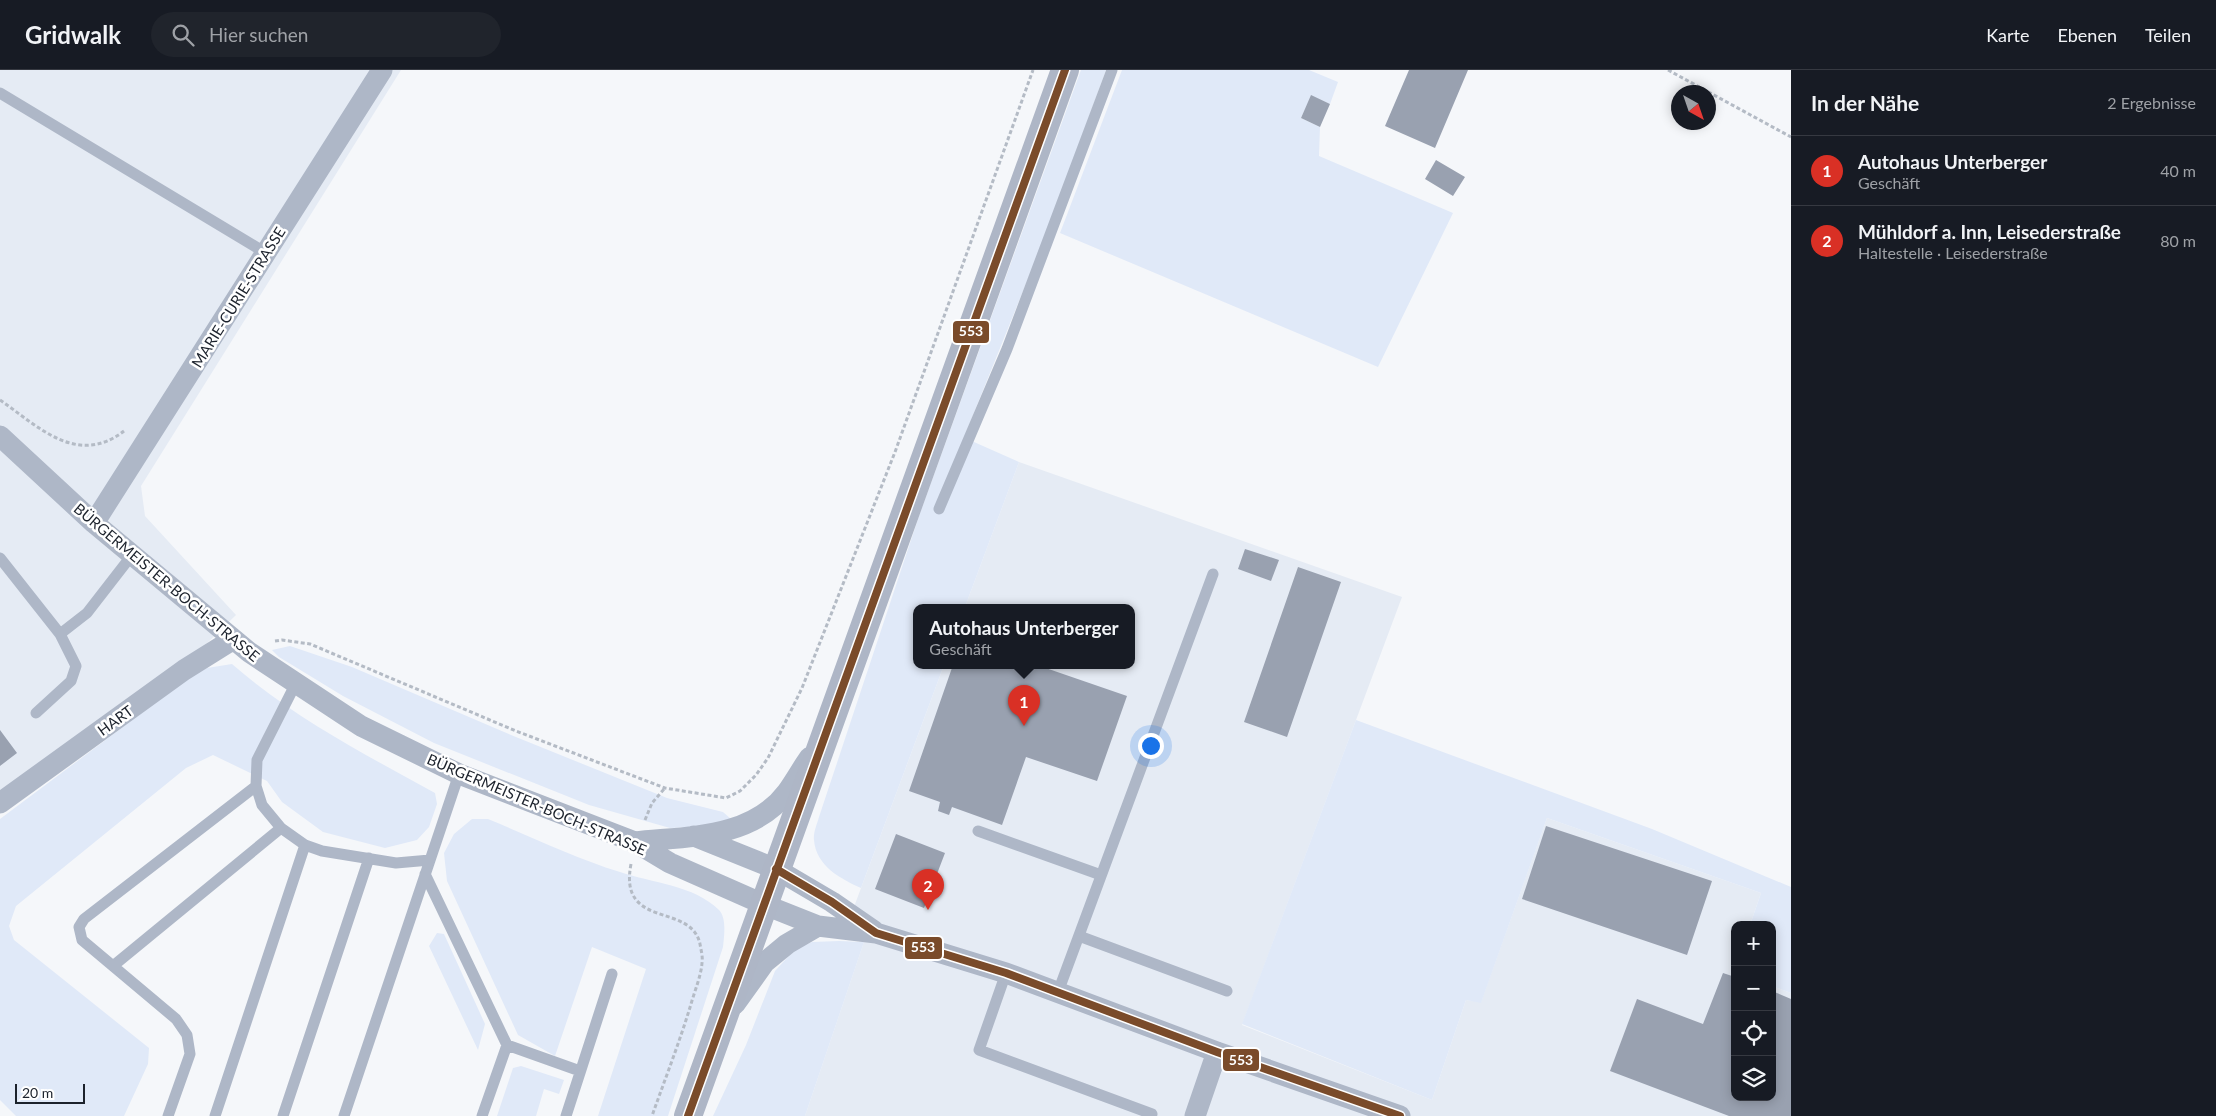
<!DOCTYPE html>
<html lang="de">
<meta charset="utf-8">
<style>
body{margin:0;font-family:Lato,sans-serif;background:#20242c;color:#f1f3f6}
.controls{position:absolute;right:15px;bottom:15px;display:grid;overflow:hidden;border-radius:10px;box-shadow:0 2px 12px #0003}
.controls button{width:45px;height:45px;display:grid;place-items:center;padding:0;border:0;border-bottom:1px solid #363941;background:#171b24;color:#f1f3f6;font:25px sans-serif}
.compass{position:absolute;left:1671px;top:15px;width:45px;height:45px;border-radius:50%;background:#171b24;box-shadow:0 2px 12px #0003;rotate:140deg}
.scale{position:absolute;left:15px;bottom:12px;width:70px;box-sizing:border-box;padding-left:5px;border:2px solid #1c222c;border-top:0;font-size:14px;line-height:18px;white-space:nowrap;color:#1c222c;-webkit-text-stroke:4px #fff;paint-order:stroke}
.you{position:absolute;left:1150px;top:675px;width:18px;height:18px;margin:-12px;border:4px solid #fff;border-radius:50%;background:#1a73e8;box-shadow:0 0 0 8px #1a73e833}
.badge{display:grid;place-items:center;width:32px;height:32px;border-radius:50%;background:#d93025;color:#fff;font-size:16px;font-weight:700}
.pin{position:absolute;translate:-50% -41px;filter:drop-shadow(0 1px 2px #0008)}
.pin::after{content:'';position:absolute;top:26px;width:18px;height:15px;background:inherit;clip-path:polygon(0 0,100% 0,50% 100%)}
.popup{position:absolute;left:913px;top:534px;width:222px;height:65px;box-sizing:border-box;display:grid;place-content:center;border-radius:10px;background:#171b24;filter:drop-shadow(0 1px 4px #0005);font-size:16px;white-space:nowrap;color:#9ea1a6}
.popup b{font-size:19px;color:#f1f3f6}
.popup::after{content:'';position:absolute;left:50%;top:100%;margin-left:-10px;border:10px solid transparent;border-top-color:#171b24}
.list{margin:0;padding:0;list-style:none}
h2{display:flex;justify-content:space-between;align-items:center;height:65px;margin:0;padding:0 20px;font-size:21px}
h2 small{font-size:16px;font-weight:400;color:#9ea1a6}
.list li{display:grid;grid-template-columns:32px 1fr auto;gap:15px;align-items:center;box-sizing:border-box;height:70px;padding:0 20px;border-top:1px solid #363941}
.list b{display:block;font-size:19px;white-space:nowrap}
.list p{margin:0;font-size:16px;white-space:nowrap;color:#9ea1a6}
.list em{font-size:16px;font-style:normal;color:#9ea1a6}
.icon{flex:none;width:28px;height:28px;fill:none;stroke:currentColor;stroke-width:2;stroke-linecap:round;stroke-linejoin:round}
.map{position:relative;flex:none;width:1791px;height:1046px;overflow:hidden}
header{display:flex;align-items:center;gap:30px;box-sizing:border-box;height:70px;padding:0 25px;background:#171b24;border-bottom:1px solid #363941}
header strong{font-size:24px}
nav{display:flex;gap:28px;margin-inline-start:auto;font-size:18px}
.search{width:350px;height:45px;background:#20242c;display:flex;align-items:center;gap:12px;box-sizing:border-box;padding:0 18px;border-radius:28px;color:#9ea1a6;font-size:19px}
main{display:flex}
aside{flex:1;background:#171b24}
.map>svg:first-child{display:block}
.built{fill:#e5ebf4}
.green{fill:#e0e9f8}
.building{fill:#99a1b0}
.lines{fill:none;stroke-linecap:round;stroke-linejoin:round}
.path{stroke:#b4bbc5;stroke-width:3;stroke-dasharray:4 2.5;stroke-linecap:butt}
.service{stroke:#aeb7c7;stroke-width:11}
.minor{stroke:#aeb7c7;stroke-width:21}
.secondary{stroke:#aeb6c6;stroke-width:28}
.bus-1-casing{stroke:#fff;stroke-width:11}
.bus-1{stroke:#7a4b2a;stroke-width:8}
.labels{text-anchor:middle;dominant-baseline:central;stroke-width:5;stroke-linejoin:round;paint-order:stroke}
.street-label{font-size:15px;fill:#1c222c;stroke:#fff}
.line-badge{stroke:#fff;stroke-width:2}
.badge-label{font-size:14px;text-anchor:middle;font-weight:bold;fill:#fff}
</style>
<header>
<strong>Gridwalk</strong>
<div class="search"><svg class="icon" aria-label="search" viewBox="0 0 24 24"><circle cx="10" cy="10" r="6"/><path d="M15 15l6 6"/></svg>Hier suchen</div>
<nav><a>Karte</a><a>Ebenen</a><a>Teilen</a></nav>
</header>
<main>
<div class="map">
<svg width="1791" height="1046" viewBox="0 0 1791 1046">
<rect width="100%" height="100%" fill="#f5f7fa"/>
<!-- built -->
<path class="built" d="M0,0H401L141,416L145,446L236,545L200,580L0,725Z
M1019,392L1402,527L1242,955L1432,1030L1466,930L1481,932L1547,748L1761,823L1750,855H1735V1027H1772V916L1791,923V1046H805L868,860L848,853L944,595H1132V537H965Z"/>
<!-- green -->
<path class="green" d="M1081,0H1106L1048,159L965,365L974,372L1019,392L965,537H916V595H944L861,818C841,809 816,796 814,770C813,763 817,754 819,747L919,446Z
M1122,0H1309L1338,12L1330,34L1311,26L1301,48L1320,57L1319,86L1453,143L1378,297L1060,163Z
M290,576L352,597L511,665L667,728L723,742L731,749L714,756L670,758L589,735L434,673L343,626L279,587L272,580Z
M232,594C293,647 364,684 435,723L437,734L429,757L417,770L385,778L323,762L282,732L267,711L213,685L186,698L16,836L9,856L14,870L149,978L148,994L124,1046H16L0,1030V749L187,609L207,598Z
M1356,650L1652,759L1791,817V923L1772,916V855H1750L1761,823L1547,748L1481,933L1466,930L1432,1030L1242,954Z
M472,749H488C532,767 575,788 620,802C652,813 694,815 719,840C727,848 724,867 723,877L668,1046H598L646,899L592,877L555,986L518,965L447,811L444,783L454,764Z
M437,863L444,864L485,954L478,980L429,876Z
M839,871L864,872L805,1046H713L746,975L775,901L796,878L812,872Z
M521,996L564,1010L559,1024L544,1019L536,1046H497L513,998Z"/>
<!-- building -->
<path class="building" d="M1409,0H1468L1435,78L1385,56Z
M1311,25L1330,34L1320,57L1301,48Z
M1436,90L1465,107L1453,126L1425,109Z
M1245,479L1279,490L1271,511L1238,499Z
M1298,497L1341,512L1287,667L1244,652Z
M953,595H1037L1127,626L1097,711L1026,687L1002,755L952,737L949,745L938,741L940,732L909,721Z
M0,660L17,683L0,696Z
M1546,756L1712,811L1687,885L1522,829Z
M896,764L945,783L924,838L875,819Z
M1723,903L1735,907V1027H1772V921L1791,929V1046H1729L1610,1001L1637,929L1703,954Z"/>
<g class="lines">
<!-- path -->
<path class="path" d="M1668,0L1791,67
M0,330C39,357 77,397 124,361
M275,571L282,570L310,574L516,661L665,718L726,728L740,721L756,705L768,688L802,618L895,382L1033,0
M645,750L652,733L665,718
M631,794C618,860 691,832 700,874C701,880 703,887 702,893C701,906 695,920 691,934C680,971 665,1009 652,1046"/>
<!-- service -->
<path class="service" d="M0,23L266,183
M939,439L1007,279L1112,0
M0,488L60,564L76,596L71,611L36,643
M60,564L87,543L132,485
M295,615L257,690L256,716L262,735L281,758L305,775L322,781L396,793L430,790
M978,761L1101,805
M425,804L507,975L482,1046
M1079,866L1227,921
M113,896L281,758
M1006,903L979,980L1152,1044
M1058,922L1213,504
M507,975L580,1001
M168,1046L190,984L187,965L176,949L82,870L79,857L84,849L256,716
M215,1046L305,775
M283,1046L369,788
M344,1046L459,704
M566,1046L612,904"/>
<!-- minor -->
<path class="minor" d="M0,366L94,453L249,582L361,656L459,704L635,772L670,793L765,835L818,856L876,863L1006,903L1217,982L1400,1046
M94,453L382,0
M0,733L184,600L232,570
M694,766L776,799L832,832L874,861
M635,772C688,766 752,769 787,722C795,711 802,698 810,687
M735,934L765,892L787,874L818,856
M1195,1046L1217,982"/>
<!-- secondary -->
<path class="secondary" d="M688,1046L1065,0"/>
<defs>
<path id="bus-1" d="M776,799L832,832L876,863L1006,903L1217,982L1400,1046
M688,1046L1065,0"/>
</defs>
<!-- bus-1 casing -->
<use href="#bus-1" class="bus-1-casing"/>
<!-- bus-1 -->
<use href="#bus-1" class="bus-1"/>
</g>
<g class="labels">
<!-- street labels -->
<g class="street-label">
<text transform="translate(238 227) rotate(-58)">MARIE-CURIE-STRASSE</text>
<text transform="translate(167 512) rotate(40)">BÜRGERMEISTER-BOCH-STRASSE</text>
<text transform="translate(115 650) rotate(-36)">HART</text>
<text transform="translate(537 734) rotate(23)">BÜRGERMEISTER-BOCH-STRASSE</text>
</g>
</g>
<g class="line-badge">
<rect x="952" y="250" width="38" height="24" rx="5" fill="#7a4b2a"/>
<rect x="904" y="866" width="39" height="24" rx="5" fill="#7a4b2a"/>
<rect x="1222" y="978" width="38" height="24" rx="5" fill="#7a4b2a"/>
</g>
<g class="badge-label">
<text x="971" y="266">553</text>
<text x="923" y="882">553</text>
<text x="1241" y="995">553</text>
</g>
</svg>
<div class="controls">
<button>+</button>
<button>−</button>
<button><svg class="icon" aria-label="locate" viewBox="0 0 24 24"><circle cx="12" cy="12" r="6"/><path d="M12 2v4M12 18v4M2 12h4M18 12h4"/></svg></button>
<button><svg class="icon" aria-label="layers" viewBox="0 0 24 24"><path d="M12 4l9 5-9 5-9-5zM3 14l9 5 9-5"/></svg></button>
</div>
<svg class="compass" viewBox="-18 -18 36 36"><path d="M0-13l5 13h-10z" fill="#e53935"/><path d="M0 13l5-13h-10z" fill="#9ea1a6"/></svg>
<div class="scale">20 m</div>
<div class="you"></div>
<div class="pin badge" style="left:1024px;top:656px">1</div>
<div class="popup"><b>Autohaus Unterberger</b>Geschäft</div>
<div class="pin badge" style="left:928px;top:840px">2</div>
</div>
<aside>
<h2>In der Nähe<small>2 Ergebnisse</small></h2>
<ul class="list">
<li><span class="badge">1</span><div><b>Autohaus Unterberger</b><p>Geschäft</p></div><em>40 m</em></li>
<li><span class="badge">2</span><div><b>Mühldorf a. Inn, Leisederstraße</b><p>Haltestelle · Leisederstraße</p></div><em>80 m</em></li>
</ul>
</aside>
</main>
